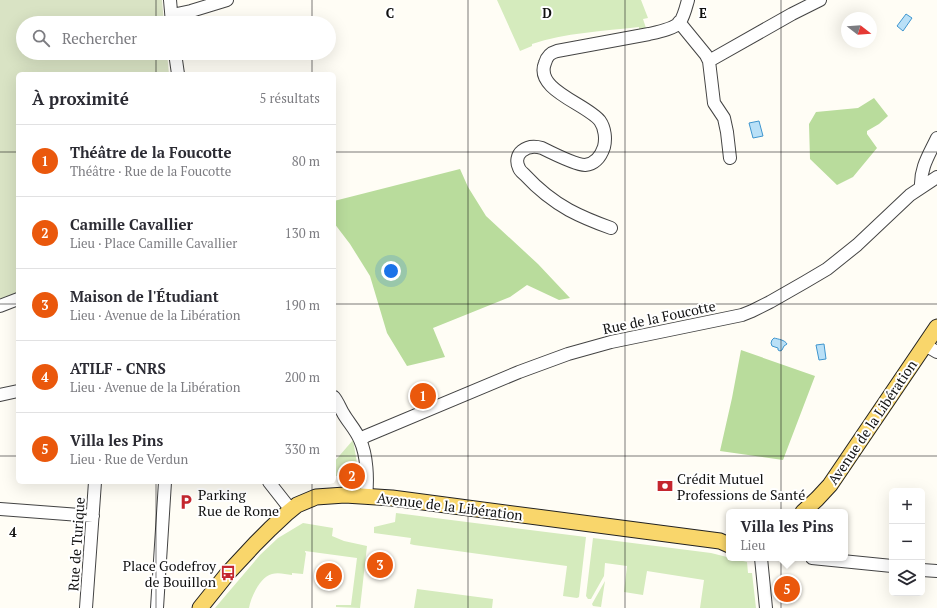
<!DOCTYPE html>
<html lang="fr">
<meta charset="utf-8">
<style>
body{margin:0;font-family:"PT Serif",serif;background:#f2f2f3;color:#2b2b33}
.controls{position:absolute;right:12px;bottom:12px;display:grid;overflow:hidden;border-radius:6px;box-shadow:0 4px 16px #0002}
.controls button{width:36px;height:36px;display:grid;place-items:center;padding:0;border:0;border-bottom:1px solid #e1e1e2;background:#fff;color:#2b2b33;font:20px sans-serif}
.compass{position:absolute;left:841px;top:12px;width:36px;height:36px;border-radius:50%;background:#fff;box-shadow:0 4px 16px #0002;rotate:107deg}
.you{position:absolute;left:391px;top:271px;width:14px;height:14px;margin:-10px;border:3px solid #fff;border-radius:50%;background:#1a73e8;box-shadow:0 0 0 6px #1a73e833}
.badge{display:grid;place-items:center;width:26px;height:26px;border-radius:50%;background:#ea580c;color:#fff;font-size:13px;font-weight:700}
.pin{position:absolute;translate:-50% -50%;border:2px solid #fff;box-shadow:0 1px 4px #0006}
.popup{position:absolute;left:726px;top:509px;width:122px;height:52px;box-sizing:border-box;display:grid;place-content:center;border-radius:6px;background:#fff;filter:drop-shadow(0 1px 3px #0005);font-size:13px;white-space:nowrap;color:#7c7c81}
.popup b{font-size:15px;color:#2b2b33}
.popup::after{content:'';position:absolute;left:50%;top:100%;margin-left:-8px;border:8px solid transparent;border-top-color:#fff}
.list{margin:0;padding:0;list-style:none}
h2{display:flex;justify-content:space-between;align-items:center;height:52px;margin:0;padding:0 16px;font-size:17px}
h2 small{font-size:13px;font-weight:400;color:#7c7c81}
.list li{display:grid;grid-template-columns:26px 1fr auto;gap:12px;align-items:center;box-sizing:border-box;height:72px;padding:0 16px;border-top:1px solid #e1e1e2}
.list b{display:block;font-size:15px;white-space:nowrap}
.list p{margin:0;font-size:13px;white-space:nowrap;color:#7c7c81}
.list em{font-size:13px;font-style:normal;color:#7c7c81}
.icon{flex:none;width:22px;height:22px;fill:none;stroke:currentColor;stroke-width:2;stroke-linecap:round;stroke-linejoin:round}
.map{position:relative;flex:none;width:937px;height:608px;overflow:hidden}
.search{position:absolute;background:#fff;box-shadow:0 4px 16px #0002;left:16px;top:16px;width:320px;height:44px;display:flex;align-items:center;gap:10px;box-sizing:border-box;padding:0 14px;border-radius:22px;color:#7c7c81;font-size:15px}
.panel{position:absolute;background:#fff;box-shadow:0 4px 16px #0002;left:16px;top:72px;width:320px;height:412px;border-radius:6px}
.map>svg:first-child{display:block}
.green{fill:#d5ebbd}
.forest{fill:#b9dc9c}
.cemetery{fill:#d9e3c4}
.water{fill:#b9e0f7;stroke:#3f96cf}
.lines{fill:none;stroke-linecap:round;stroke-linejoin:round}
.minor-casing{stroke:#444;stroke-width:14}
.major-casing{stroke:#222;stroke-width:17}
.minor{stroke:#fff;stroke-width:12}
.major{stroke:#f9d66b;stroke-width:15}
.grid{fill:none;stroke:#111;stroke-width:1;stroke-opacity:0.55}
.labels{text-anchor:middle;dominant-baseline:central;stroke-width:4;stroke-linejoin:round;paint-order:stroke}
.street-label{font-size:14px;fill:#111;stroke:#fff}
.poi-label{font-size:14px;fill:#111;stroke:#fff;text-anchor:start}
.grid-label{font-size:13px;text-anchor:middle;font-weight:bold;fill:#111;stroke:#fff;stroke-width:4;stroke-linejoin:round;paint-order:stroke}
</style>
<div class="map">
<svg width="937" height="608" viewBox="0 0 937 608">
<rect width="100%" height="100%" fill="#fffdf5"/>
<!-- green -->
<path class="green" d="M497,0H641L648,18L643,19L646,28L639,29V27C604,31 564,33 532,44V46L520,51Z
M353,440L357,463L361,462L362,476H334V462Z
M396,513L586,537L579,597L577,598L563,596L567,566L414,545L410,544L411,538L374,533V527L395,522Z
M303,523L333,528L332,536L344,541L367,546L360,608L336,607V605H351L357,558L305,551V552L306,553L303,574L292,573V575C285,574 278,572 272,574C260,577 251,597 249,608H215L260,555L278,538Z
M593,538L711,553L747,562L748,573H752L756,608H700L704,580L647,571L643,595L624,592L627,566L605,563L604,576L591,599H588L586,596Z
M605,581L601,607L593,606L592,604Z
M417,589L493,599L492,608H414Z"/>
<!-- forest -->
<path class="forest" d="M874,98L888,116L879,124L867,131V134L877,148L853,177L837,185L810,159L809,124L816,112L858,108Z
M460,169L468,187L486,216L538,264L570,298L559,300L527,285L510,297L433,328L445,357L407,366L387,333L370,276L350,244L334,223V201Z
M741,350L815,376L783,460L720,451L732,398Z"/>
<!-- cemetery -->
<path class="cemetery" d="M0,0H162L164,23H23V53H167L169,74H18V292L0,299Z"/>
<!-- water -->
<path class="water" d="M906,14L912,18L903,31L897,26Z
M759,121L763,136L753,138L749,123Z
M774,338C778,339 785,340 787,344L784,346L782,350L780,351L778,350V348L772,346L771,343L772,340Z
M824,344L826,359L819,360L816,345Z"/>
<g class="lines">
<defs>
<path id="minor" d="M170,0L172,23
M172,15L191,11L227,0
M679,22L706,55L709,61L714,103L724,118L727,132L730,158
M175,53L178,74
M709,61L792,14L820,0
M921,187C920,168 929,155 937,138
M611,228C597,223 582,217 569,210C553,201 537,188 525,175C523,173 520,171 519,168C516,162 517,155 522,151C528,146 535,146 542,148C552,153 576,165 585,165C595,164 601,156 604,147C606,139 605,128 600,121C587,104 534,90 545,63C547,56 550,53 557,51L649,34C658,32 674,29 680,22C684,16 686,7 688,0
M0,306L18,299
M925,345L937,352
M0,395L18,391
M334,397C338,402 340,408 343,413C348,422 356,430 360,440C367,455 368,479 366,496
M360,440L366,436L519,372L568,354L611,342L742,315L752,311L770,302L805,282L827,269L857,245L910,195L937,177
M269,482L291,510
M0,509L93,516
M761,558L766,608
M812,558L892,566
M922,570L937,571
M86,608L95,482
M157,608L165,482"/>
<path id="major" d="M803,512L817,499L830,485L937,327
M200,608L228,573L255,544L270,529L286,514L297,505L316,497L345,495L392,498L720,541L729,545"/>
</defs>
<!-- minor casing -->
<use href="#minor" class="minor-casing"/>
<!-- major casing -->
<use href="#major" class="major-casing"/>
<!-- minor -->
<use href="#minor" class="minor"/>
<!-- major -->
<use href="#major" class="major"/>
</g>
<!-- grid -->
<path class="grid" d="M156,0V23M312,0V23M468,0V608M625,0V608M781,0V608M156,53V74M312,53V74M0,152H18M334,152H937M0,304H18M334,304H937M0,456H18M334,456H937M156,482V608M312,482V608"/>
<!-- icons -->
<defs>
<symbol id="bank-bare" viewBox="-9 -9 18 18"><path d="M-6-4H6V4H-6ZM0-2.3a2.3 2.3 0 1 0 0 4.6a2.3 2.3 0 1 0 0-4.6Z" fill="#c4262e" stroke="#fff" stroke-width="2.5" paint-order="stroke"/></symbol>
<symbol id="parking-bare" viewBox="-9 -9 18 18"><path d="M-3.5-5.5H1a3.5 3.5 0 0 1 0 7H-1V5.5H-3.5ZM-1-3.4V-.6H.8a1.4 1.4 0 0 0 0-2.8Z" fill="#c4262e" stroke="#fff" stroke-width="2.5" paint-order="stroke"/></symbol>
<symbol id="bus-bare" viewBox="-9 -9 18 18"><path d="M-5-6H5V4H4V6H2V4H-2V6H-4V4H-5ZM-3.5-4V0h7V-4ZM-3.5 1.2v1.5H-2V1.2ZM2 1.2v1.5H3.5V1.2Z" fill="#c4262e" stroke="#fff" stroke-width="2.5" paint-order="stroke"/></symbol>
</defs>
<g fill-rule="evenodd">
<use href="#bank-bare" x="654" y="475" width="22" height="22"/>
<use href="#parking-bare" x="175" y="491" width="22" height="22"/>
<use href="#bus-bare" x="217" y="562" width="22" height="22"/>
</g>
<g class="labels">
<!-- street labels -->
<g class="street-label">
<text transform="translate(659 317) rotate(-12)">Rue de la Foucotte</text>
<text transform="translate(872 422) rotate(-56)">Avenue de la Libération</text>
<text transform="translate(450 506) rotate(7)">Avenue de la Libération</text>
<text transform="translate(76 544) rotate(-86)">Rue de Turique</text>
</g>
<!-- poi labels -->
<g class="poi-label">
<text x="677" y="478">Crédit Mutuel<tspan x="677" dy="16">Professions de Santé</tspan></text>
<text x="198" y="494">Parking<tspan x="198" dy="16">Rue de Rome</tspan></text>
<text x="216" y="565" text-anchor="end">Place Godefroy<tspan x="216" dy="16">de Bouillon</tspan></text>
</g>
</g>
<g class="grid-label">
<text x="390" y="18">C</text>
<text x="547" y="18">D</text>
<text x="703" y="18">E</text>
<text x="13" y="537">4</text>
</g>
</svg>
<div class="controls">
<button>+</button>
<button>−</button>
<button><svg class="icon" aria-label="layers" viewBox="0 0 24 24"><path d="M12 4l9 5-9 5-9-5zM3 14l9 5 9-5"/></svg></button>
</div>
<svg class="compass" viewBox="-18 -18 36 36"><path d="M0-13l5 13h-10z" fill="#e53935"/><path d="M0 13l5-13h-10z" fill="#7c7c81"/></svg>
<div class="you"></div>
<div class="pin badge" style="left:423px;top:396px">1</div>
<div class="pin badge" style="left:352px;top:476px">2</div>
<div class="pin badge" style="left:380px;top:565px">3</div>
<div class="pin badge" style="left:329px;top:576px">4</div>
<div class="pin badge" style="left:787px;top:589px">5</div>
<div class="popup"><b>Villa les Pins</b>Lieu</div>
<div class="search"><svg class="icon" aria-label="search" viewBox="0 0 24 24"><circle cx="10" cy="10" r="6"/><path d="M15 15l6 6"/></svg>Rechercher</div>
<section class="panel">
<h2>À proximité<small>5 résultats</small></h2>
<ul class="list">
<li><span class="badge">1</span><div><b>Théâtre de la Foucotte</b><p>Théâtre · Rue de la Foucotte</p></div><em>80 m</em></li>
<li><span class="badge">2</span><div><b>Camille Cavallier</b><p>Lieu · Place Camille Cavallier</p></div><em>130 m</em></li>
<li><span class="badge">3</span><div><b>Maison de l'Étudiant</b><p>Lieu · Avenue de la Libération</p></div><em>190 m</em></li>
<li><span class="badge">4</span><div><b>ATILF - CNRS</b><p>Lieu · Avenue de la Libération</p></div><em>200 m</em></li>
<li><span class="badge">5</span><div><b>Villa les Pins</b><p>Lieu · Rue de Verdun</p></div><em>330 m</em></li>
</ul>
</section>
</div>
